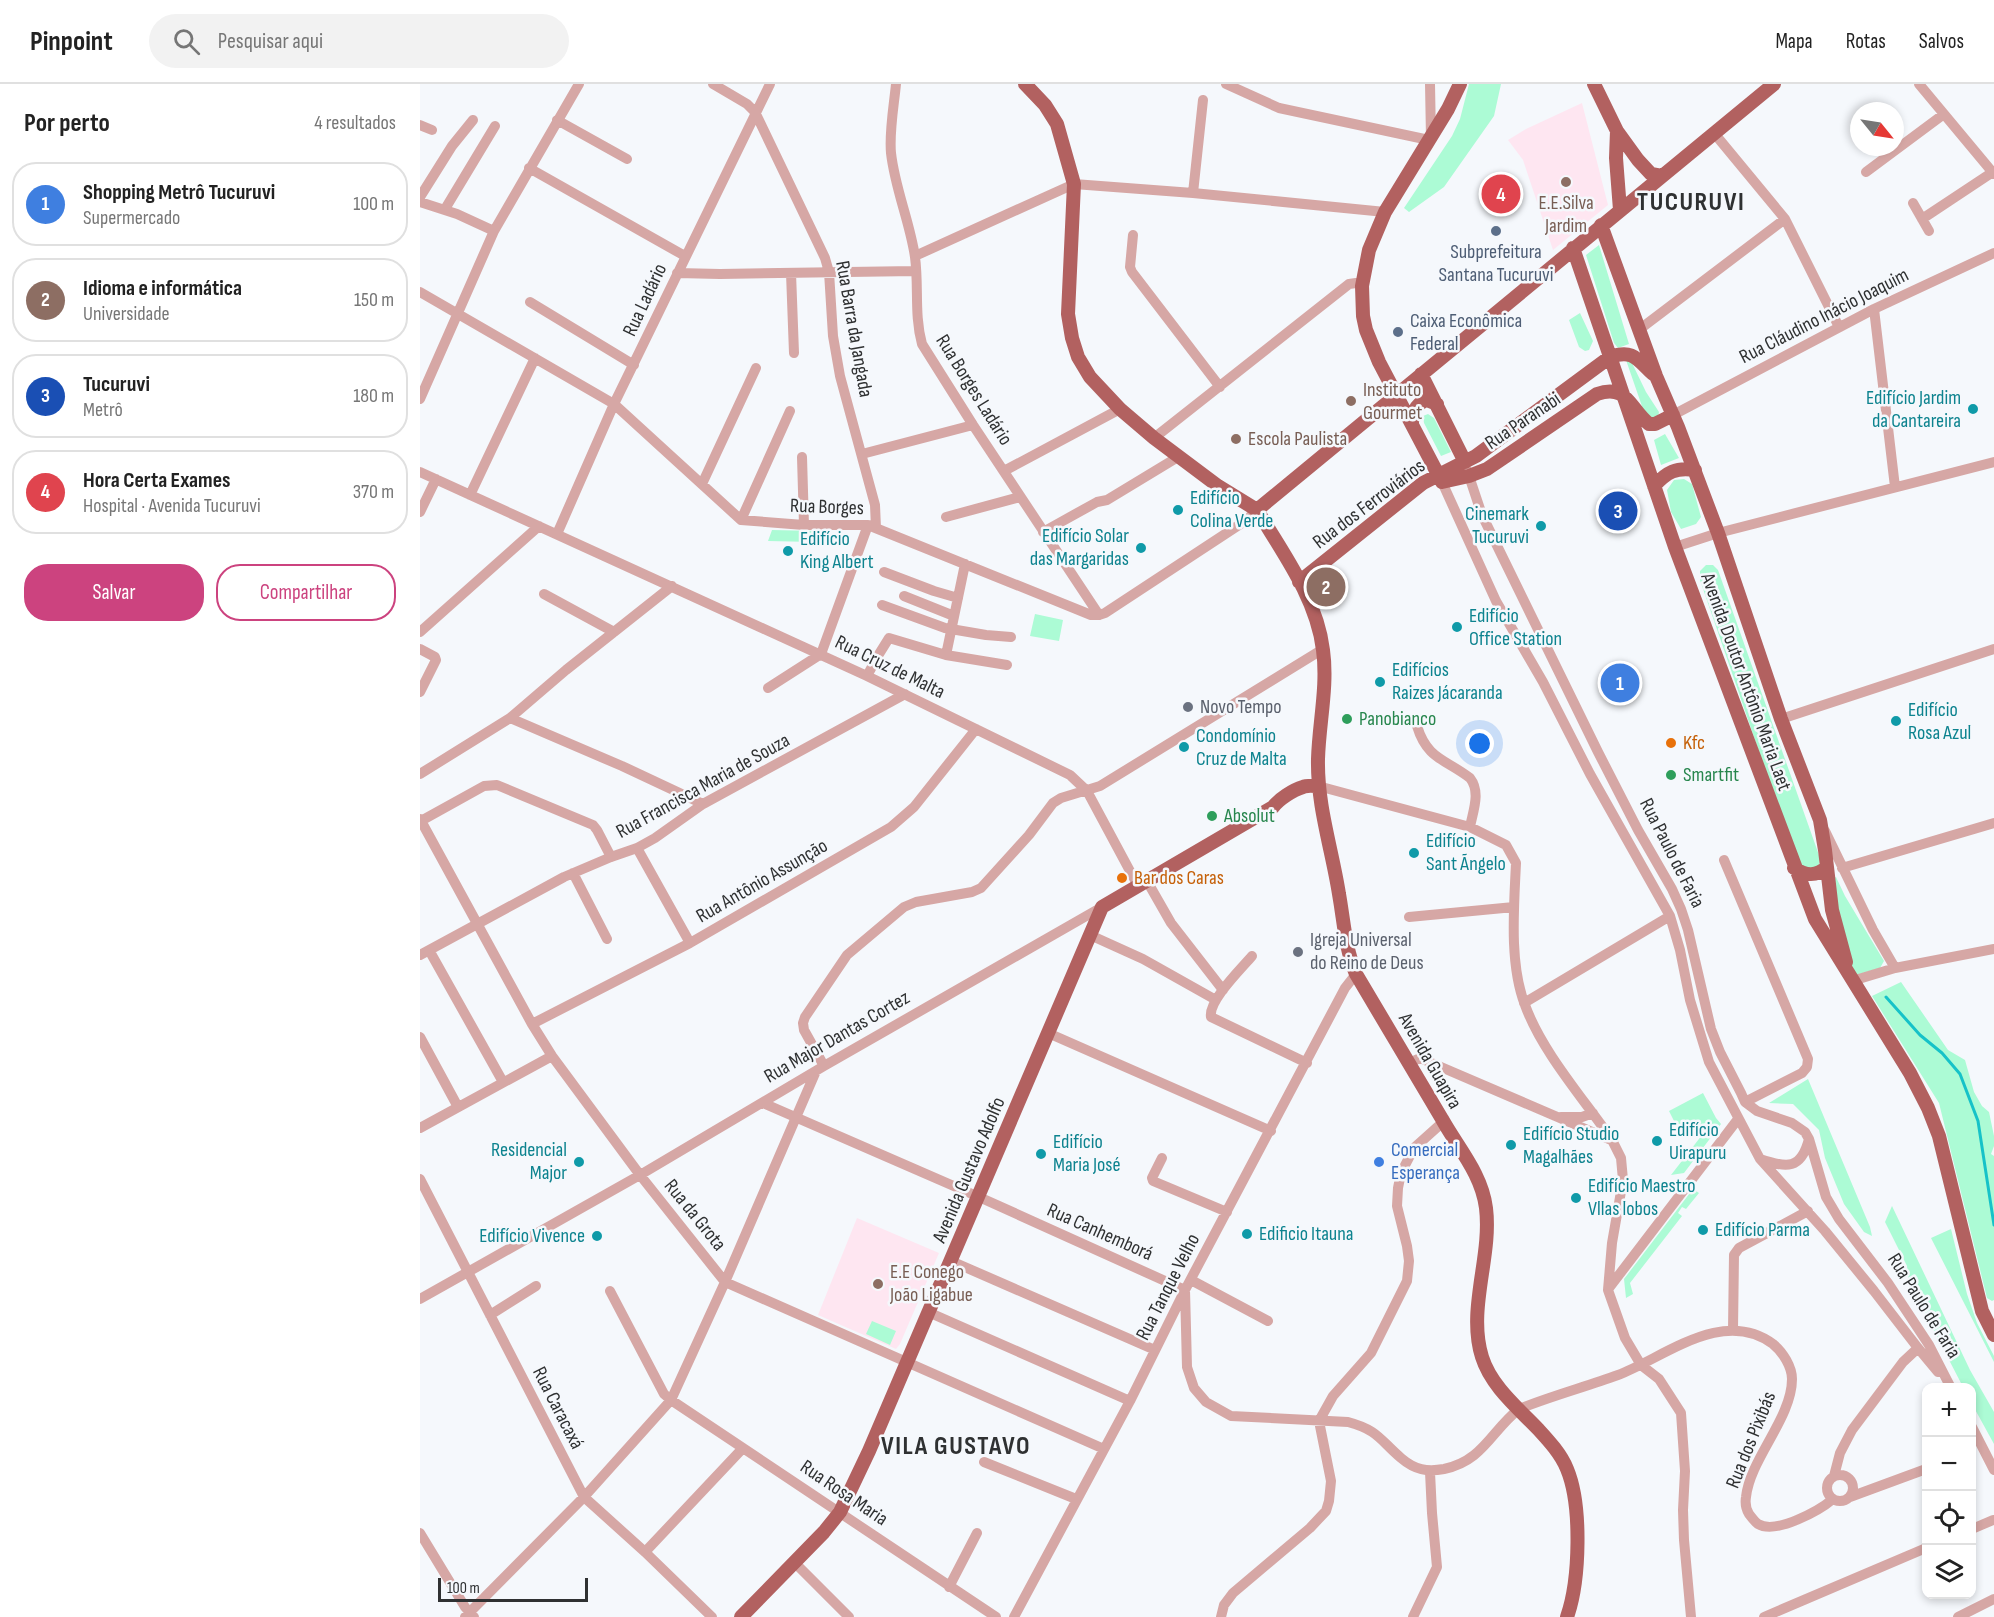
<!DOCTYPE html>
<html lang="pt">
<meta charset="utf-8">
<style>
body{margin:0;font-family:"Sofia Sans Condensed",sans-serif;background:#f2f2f2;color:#222}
.controls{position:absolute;right:18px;bottom:18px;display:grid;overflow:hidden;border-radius:12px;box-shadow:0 3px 9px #0003}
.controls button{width:54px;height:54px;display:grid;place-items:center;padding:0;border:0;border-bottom:2px solid #e0e0e0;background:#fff;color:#222;font:30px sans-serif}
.compass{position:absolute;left:1430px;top:18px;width:54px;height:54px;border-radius:50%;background:#fff;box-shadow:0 3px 9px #0003;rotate:120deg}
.scale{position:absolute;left:18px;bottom:15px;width:150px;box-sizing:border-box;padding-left:6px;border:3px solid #2f3132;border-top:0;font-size:16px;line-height:21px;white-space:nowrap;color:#2f3132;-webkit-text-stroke:4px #f5f8fc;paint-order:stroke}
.you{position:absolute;left:1060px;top:660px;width:21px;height:21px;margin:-15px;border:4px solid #fff;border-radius:50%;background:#1a73e8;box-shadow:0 0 0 9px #1a73e833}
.badge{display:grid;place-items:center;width:39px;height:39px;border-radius:50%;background:#cc437f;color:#fff;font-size:20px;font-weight:700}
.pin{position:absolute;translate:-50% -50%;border:3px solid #fff;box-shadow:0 2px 6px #0006}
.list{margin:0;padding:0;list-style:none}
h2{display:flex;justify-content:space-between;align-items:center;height:78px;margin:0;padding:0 24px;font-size:26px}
h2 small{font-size:20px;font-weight:400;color:#767676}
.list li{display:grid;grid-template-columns:39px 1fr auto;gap:18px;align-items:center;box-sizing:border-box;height:84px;margin:0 12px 12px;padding:0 12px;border:2px solid #e0e0e0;border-radius:24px}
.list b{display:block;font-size:22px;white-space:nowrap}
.list p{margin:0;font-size:20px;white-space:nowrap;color:#767676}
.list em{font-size:20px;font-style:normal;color:#767676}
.actions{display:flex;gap:12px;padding:18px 24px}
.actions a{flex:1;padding:14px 0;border:2px solid #cc437f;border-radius:24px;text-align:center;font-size:21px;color:#cc437f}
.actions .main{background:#cc437f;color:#fff}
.icon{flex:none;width:33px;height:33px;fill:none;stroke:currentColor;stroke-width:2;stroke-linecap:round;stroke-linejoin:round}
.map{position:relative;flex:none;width:1574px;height:1533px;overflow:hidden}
header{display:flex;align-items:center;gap:36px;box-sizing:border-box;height:84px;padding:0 30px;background:#fff;border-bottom:2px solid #e0e0e0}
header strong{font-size:28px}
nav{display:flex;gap:33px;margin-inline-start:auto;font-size:21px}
.search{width:420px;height:54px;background:#f2f2f2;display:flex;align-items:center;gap:15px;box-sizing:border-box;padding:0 21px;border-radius:33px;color:#767676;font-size:22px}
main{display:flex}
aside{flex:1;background:#fff}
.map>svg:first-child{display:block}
.education{fill:#fee6f1}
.green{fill:#acfbd5}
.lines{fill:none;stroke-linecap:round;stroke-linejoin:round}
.stream{stroke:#16c2c8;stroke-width:3}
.minor{stroke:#d6a7a5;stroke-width:10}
.major{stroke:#b26160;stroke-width:14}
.education-dot{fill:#8d6e63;stroke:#f5f8fc;stroke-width:2}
.service-dot{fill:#5c6f8a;stroke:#f5f8fc;stroke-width:2}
.culture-dot{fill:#0f9aa8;stroke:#f5f8fc;stroke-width:2}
.worship-dot{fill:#6b7280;stroke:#f5f8fc;stroke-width:2}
.leisure-dot{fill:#2e9e5b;stroke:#f5f8fc;stroke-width:2}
.food-dot{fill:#e8710a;stroke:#f5f8fc;stroke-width:2}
.shop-dot{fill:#3f7fe0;stroke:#f5f8fc;stroke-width:2}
.labels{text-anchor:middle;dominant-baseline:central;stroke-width:5;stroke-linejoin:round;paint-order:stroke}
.education-label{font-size:20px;fill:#785e54;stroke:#f5f8fc;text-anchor:start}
.service-label{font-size:20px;fill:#4e5e75;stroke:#f5f8fc}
.street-label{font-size:20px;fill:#2f3132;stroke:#f5f8fc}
.culture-label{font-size:20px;fill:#0d838f;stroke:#f5f8fc;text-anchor:start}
.worship-label{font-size:20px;fill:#5b616d;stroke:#f5f8fc;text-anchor:start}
.leisure-label{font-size:20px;fill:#27864d;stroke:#f5f8fc;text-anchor:start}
.food-label{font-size:20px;fill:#c56008;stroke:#f5f8fc;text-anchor:start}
.shop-label{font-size:20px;fill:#366cbe;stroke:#f5f8fc;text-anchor:start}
.district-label{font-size:26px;font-weight:bold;letter-spacing:1.5px;fill:#2f3132;stroke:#f5f8fc}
</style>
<header>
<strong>Pinpoint</strong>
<div class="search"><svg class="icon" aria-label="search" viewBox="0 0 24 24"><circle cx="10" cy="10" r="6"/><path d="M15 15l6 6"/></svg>Pesquisar aqui</div>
<nav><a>Mapa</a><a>Rotas</a><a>Salvos</a></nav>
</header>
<main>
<aside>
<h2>Por perto<small>4 resultados</small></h2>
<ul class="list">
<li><span class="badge" style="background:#3f7fe0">1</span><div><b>Shopping Metrô Tucuruvi</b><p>Supermercado</p></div><em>100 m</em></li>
<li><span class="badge" style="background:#8d6e63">2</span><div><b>Idioma e informática</b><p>Universidade</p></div><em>150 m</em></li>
<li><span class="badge" style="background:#1a4fb4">3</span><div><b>Tucuruvi</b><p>Metrô</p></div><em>180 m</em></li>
<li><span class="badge" style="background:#e0444e">4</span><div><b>Hora Certa Exames</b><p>Hospital · Avenida Tucuruvi</p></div><em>370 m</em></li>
</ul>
<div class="actions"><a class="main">Salvar</a><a>Compartilhar</a></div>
</aside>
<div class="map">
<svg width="1574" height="1533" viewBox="0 0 1574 1533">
<rect width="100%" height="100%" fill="#f5f8fc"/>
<!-- education -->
<path class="education" d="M1162,19L1188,121L1133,166L1103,76L1088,56L1106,45Z
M437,1134L519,1169L480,1260L476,1265L398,1231Z"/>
<!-- green -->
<path class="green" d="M1049,0H1081L1074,32L1024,103L989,128L984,124L1032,52L1040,35Z
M1179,161L1209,260L1198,264L1194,259L1166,171Z
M1160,229L1173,257L1169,266L1165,267L1159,263L1149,236Z
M1206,276L1212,279L1226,308L1239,328L1238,333L1234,336L1225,331Z
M1008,330L1014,334L1031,368L1021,372L1004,339L1003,332Z
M1245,350L1259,374L1241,381L1234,356Z
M1264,395L1272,400L1281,433L1276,440L1261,445L1251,428L1247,406L1254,396Z
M352,446L397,447L393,458L348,457Z
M1286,481H1293L1298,486L1400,774L1399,781L1396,787L1379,784L1280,496V487Z
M615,530L643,536L639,557L610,552Z
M1416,793L1425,812L1464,877L1460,884L1436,891C1422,861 1416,827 1414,794Z
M1481,898L1528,966L1545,976L1554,1008L1562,1022L1569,1028L1574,1052V1062L1571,1070L1574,1072V1216L1572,1217L1567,1214L1519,1019L1452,912Z
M1388,995L1450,1143L1452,1152L1444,1148L1424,1120L1405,1074L1399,1046L1373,1020L1349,1019Z
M1283,1009L1296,1034L1301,1040L1264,1089L1251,1091L1289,1042L1285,1039L1262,1053L1249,1027Z
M1273,1105L1279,1109L1266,1125L1262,1123L1258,1129L1262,1132L1210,1199L1213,1210L1206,1214L1204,1195Z
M1472,1122L1550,1286L1574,1328V1360L1552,1320V1304L1543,1303L1496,1212L1488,1193L1487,1182L1465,1138Z
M1531,1145L1547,1210L1557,1239L1574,1272V1278L1511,1154Z
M452,1237L476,1247L470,1261L446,1250Z"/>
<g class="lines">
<!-- stream -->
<path class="stream" d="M1466,913L1500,951L1522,969L1540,990L1558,1037L1574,1141"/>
<!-- minor -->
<path class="minor" d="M293,0L327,20L335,28L405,174L409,188L413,252L420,292L455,421L456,444
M476,0C474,21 469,48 471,69C475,105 490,138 495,173C499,203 494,230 502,260L553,341L679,531
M806,0L859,24L1009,56
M1010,0L1011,54
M1499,0L1574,90
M137,36L207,75
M0,41L12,46
M1294,49L1365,135L1419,243
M109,84L265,172
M1446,88L1524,30
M773,109L783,16
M0,113L32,62L53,36
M0,118L37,130L74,147
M1493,119L1509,147
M25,125L75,42
M1502,135L1573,88
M713,151L710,183L712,188L800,303
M495,172L654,100L773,109L965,128
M257,189L300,190L496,187
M371,189L374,269
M0,208L194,320L321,436L384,441H448L671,531H679L685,529L825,437L837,426
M110,218L214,281
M1454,225L1475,403
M1220,245L1365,135
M0,315L74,147L159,0
M1253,331L1454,225L1574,169
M734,354L929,200L936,199L942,202
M442,370L553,341
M382,373L384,441
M1047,386L1062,431L1178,668L1218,746L1252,805L1261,825L1268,846L1291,945L1300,968L1321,1009L1325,1018L1337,1027L1372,1039L1385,1048L1389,1055L1406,1113L1419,1135L1468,1199L1509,1261L1531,1304
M584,387L700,325
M0,388L447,592L650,691L667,707L718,802
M1022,398L1076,517L1123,598L1170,690L1250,832L1260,866L1270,916L1289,978L1340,1075L1405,1147L1454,1207L1498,1264L1518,1288
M282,400L336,284
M50,411L115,274
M0,428L16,395
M526,433L600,413
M321,436L370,327
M623,448L677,418L687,416L758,373
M137,450L194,320L350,0
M1255,463L1298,449L1574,378
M464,488L514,507L538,514
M124,510L194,548
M484,512L534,532
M462,521L525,544L566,551L591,553
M0,548L119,442
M0,565L15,573L16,576L0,608
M526,571L545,480
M447,592C454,578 461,566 469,554L526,571L587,581
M348,604L401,570L448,441
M90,634L202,682L283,720
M1361,635L1574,565
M997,642C1007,675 1025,675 1050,694C1061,708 1053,727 1050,743
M0,690L90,634L146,586L252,502
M898,702L1050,743L1086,761L1096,779C1094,823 1089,880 1105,921C1122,968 1163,1014 1192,1056L1201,1074L1203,1096L1192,1159L1188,1206L1205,1254L1221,1281L1239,1295L1261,1329L1265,1387L1263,1426L1264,1456L1271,1533
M0,735L112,940L132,972L220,1091L305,1198L684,1365
M1,737L64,702L77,701L173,741L177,746L191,773
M1405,747L1453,846L1475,884
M217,764L270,859
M1304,776L1388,975L1387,983L1382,989L1325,1018
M1422,784L1574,739
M153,789L187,855
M727,797L751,839L803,906
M989,833L1094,823
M670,851L723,875L796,916
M9,866L83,998
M0,871L144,793L191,773L217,764L235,754L283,720L485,610
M832,872C821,885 788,917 791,933L887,979
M1432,897L1475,884L1574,865
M1104,919L1250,832
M112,940L270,859L471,743L494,723L556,645
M628,949L851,1047
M0,953L38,1023
M989,979L1000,974L1191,1056
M404,982L384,946L383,939L385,933L427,871L484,823L496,818L552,808L561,804L609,751L633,719L641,714L680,702L903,565
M343,1019L559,1113L765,1206L767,1283L774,1304L786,1318L811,1332L928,1338C958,1346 960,1356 981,1374C995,1386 1007,1388 1024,1385C1063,1377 1071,1347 1099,1325C1131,1312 1165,1303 1198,1291C1245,1273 1303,1223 1353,1260C1363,1268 1372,1283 1372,1295C1372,1334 1330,1375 1326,1413C1325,1419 1326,1425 1329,1430C1332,1434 1335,1438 1338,1440C1356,1451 1400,1426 1413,1415
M1141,1033H1162L1173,1029
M0,1044L132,972
M742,1074L732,1094L733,1097L807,1128
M1340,1075C1367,1084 1381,1086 1389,1055
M0,1095L164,1413L225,1468L292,1533
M531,1177L735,1266
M771,1196L848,1237
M1189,1204L1318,1035
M190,1207L244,1310L251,1316L576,1533
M0,1215L220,1091L404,982L682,823
M508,1228L710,1317
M70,1231L116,1202
M1313,1246L1314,1171L1319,1164L1388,1127
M1552,1343L1574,1386
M564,1378L656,1415
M1407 1404a13 13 0 1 1 26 0a13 13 0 1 1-26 0Z
M1414,1392L1420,1369L1432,1346L1483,1278L1498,1264
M1430,1413L1506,1385
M1552,1445L1573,1436
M0,1449L45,1523L54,1533
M225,1468L323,1364
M375,1479L429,1533
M529,1503L557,1449
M45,1533L164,1413L251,1316L305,1198L396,987
M594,1533L710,1317L765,1206L925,904L936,890
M801,1533L804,1521L813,1509L890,1444L906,1427L909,1417L911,1397L899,1337L913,1312L951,1269L987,1197L989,1177L987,1162L977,1122L978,1104L981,1089L994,1064L1023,1038
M993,1533L1017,1483L1012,1429L1010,1388
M1344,1533L1506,1464
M1538,1533L1574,1515"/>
<!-- major -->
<path class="major" d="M605,0L625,21L637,40L654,100L648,230L652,254L658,273L670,293L700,325L734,354L798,402L837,426
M1040,0L1028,25L965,128L949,166L942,202L943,232L946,246L959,278L1022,398L1049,392L1067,385L1177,310C1207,299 1210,325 1229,340H1235L1253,331
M1174,0L1197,47L1218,76L1231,90L1242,92
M1197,47L1196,74L1200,126
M1181,141L1236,292L1258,343L1298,449L1361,635L1400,736L1405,766L1412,826L1426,878
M1153,164L1255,463L1395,835L1490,989L1508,1024L1519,1052L1562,1227L1574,1251
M1001,290L1045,378
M992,338C993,328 996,319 1007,316L1017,320
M1234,402C1247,388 1256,383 1275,386
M837,426C863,469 897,515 903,566C908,602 899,639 898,675C897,722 912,765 919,810C924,838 925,864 936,890C965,938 993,987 1022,1035C1038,1064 1062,1090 1066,1124C1072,1173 1047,1225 1062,1273C1071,1302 1098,1324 1118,1345C1129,1357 1141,1370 1147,1385C1162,1421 1160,1496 1147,1533
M837,426L1354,0
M879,498L1003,399L1056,372L1190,273C1213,265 1217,275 1233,290
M1374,784C1386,792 1396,793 1407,783
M321,1533L404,1448L420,1428L449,1367L682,823L853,723C859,715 873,706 883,703C887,701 894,702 898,702"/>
</g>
<!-- markers -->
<g class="education-dot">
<circle cx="1146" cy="98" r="6"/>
<circle cx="931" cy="317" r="6"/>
<circle cx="816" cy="355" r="6"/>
<circle cx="458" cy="1200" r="6"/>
</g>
<g class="service-dot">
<circle cx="1076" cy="147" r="6"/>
<circle cx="978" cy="248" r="6"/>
</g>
<g class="culture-dot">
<circle cx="1553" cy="325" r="6"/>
<circle cx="758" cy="426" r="6"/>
<circle cx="1121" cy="442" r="6"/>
<circle cx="721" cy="464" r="6"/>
<circle cx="368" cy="467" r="6"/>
<circle cx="1037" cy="543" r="6"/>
<circle cx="960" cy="598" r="6"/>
<circle cx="1476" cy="637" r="6"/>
<circle cx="764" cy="663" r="6"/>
<circle cx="994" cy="769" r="6"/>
<circle cx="1237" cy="1057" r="6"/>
<circle cx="1091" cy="1061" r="6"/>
<circle cx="621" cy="1070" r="6"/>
<circle cx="159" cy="1078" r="6"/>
<circle cx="1156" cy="1114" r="6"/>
<circle cx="1283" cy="1146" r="6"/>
<circle cx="827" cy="1150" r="6"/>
<circle cx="177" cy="1152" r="6"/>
</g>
<g class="worship-dot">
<circle cx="768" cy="623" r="6"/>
<circle cx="878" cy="868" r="6"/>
</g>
<g class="leisure-dot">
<circle cx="927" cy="635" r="6"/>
<circle cx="1251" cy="691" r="6"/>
<circle cx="792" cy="732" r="6"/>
</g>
<g class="food-dot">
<circle cx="1251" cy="659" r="6"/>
<circle cx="702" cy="794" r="6"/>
</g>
<circle class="shop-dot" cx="959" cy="1078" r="6"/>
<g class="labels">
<!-- education labels -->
<g class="education-label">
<text x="1146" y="119" text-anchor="middle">E.E.Silva<tspan x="1146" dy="23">Jardim</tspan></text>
<text x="943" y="306">Instituto<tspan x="943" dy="23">Gourmet</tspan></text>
<text x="828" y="355">Escola Paulista</text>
<text x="470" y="1188">E.E Conego<tspan x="470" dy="23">João Ligabue</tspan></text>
</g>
<!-- service labels -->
<g class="service-label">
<text x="1076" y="168">Subprefeitura<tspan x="1076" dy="23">Santana Tucuruvi</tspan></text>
<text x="990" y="237" text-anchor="start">Caixa Econômica<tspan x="990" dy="23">Federal</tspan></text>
</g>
<!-- street labels -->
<g class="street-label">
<text transform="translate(225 216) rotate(-65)">Rua Ladário</text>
<text transform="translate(1404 232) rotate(-27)">Rua Cláudino Inácio Joaquim</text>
<text transform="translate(434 245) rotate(80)">Rua Barra da Jangada</text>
<text transform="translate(554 306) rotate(58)">Rua Borges Ladário</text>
<text transform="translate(1103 337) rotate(-34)">Rua Paranabi</text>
<text transform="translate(949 420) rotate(-37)">Rua dos Ferroviários</text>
<text transform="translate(407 423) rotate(2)">Rua Borges</text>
<text transform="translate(470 583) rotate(26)">Rua Cruz de Malta</text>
<text transform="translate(1326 598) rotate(70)">Avenida Doutor Antônio Maria Laet</text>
<text transform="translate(283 702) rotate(-29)">Rua Francisca Maria de Souza</text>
<text transform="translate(1252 769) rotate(63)">Rua Paulo de Faria</text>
<text transform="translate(342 797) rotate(-30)">Rua Antônio Assunção</text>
<text transform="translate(417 953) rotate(-30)">Rua Major Dantas Cortez</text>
<text transform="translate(1010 977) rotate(60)">Avenida Guapira</text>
<text transform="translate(549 1086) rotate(-67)">Avenida Gustavo Adolfo</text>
<text transform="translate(275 1131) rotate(51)">Rua da Grota</text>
<text transform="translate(680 1148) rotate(24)">Rua Canhemborá</text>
<text transform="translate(748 1203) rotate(-63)">Rua Tanque Velho</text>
<text transform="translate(1504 1222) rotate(58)">Rua Paulo de Faria</text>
<text transform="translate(138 1324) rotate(63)">Rua Caracaxá</text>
<text transform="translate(1331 1356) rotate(-68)">Rua dos Pixibás</text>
<text transform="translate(424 1409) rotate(34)">Rua Rosa Maria</text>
</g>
<!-- culture labels -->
<g class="culture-label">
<text x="1541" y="314" text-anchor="end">Edifício Jardim<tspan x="1541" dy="23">da Cantareira</tspan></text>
<text x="770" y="414">Edifício<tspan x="770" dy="23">Colina Verde</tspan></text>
<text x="1109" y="430" text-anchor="end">Cinemark<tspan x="1109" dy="23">Tucuruvi</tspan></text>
<text x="709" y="452" text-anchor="end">Edifício Solar<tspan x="709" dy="23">das Margaridas</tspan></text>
<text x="380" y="455">Edifício<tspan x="380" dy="23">King Albert</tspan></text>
<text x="1049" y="532">Edifício<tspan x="1049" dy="23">Office Station</tspan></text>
<text x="972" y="586">Edifícios<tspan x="972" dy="23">Raizes Jácaranda</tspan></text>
<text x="1488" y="626">Edifício<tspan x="1488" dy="23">Rosa Azul</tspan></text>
<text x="776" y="652">Condomínio<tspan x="776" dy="23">Cruz de Malta</tspan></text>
<text x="1006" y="757">Edifício<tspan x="1006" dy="23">Sant Ãngelo</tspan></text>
<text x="1249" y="1046">Edifício<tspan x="1249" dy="23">Uirapuru</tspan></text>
<text x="1103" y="1050">Edifício Studio<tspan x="1103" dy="23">Magalhães</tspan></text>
<text x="633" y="1058">Edifício<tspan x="633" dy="23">Maria José</tspan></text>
<text x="147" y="1066" text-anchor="end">Residencial<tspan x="147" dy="23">Major</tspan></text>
<text x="1168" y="1102">Edifício Maestro<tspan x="1168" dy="23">Vllas lobos</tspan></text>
<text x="1295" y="1146">Edifício Parma</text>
<text x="839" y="1150">Edificio Itauna</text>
<text x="165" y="1152" text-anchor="end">Edifício Vivence</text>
</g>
<!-- worship labels -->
<g class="worship-label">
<text x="780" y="623">Novo Tempo</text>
<text x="890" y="856">Igreja Universal<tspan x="890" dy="23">do Reino de Deus</tspan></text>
</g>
<!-- leisure labels -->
<g class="leisure-label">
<text x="939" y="635">Panobianco</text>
<text x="1263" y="691">Smartfit</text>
<text x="804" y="732">Absolut</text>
</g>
<!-- food labels -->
<g class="food-label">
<text x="1263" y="659">Kfc</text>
<text x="714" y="794">Bar dos Caras</text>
</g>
<!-- shop labels -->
<g class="shop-label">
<text x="971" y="1066">Comercial<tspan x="971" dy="23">Esperança</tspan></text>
</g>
<!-- district labels -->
<g class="district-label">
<text x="1271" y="118">TUCURUVI</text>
<text x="536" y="1362">VILA GUSTAVO</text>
</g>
</g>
</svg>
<div class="controls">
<button>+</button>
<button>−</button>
<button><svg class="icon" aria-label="locate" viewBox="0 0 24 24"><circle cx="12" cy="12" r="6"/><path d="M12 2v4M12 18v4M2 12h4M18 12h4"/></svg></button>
<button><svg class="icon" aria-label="layers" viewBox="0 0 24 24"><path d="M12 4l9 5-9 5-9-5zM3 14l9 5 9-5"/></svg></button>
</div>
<svg class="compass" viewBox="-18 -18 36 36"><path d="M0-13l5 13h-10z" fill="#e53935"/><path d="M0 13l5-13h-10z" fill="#767676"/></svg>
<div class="scale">100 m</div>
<div class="you"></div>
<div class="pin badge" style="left:1200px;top:599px;background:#3f7fe0">1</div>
<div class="pin badge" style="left:906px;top:503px;background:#8d6e63">2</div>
<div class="pin badge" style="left:1198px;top:427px;background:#1a4fb4">3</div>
<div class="pin badge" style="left:1081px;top:110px;background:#e0444e">4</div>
</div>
</main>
